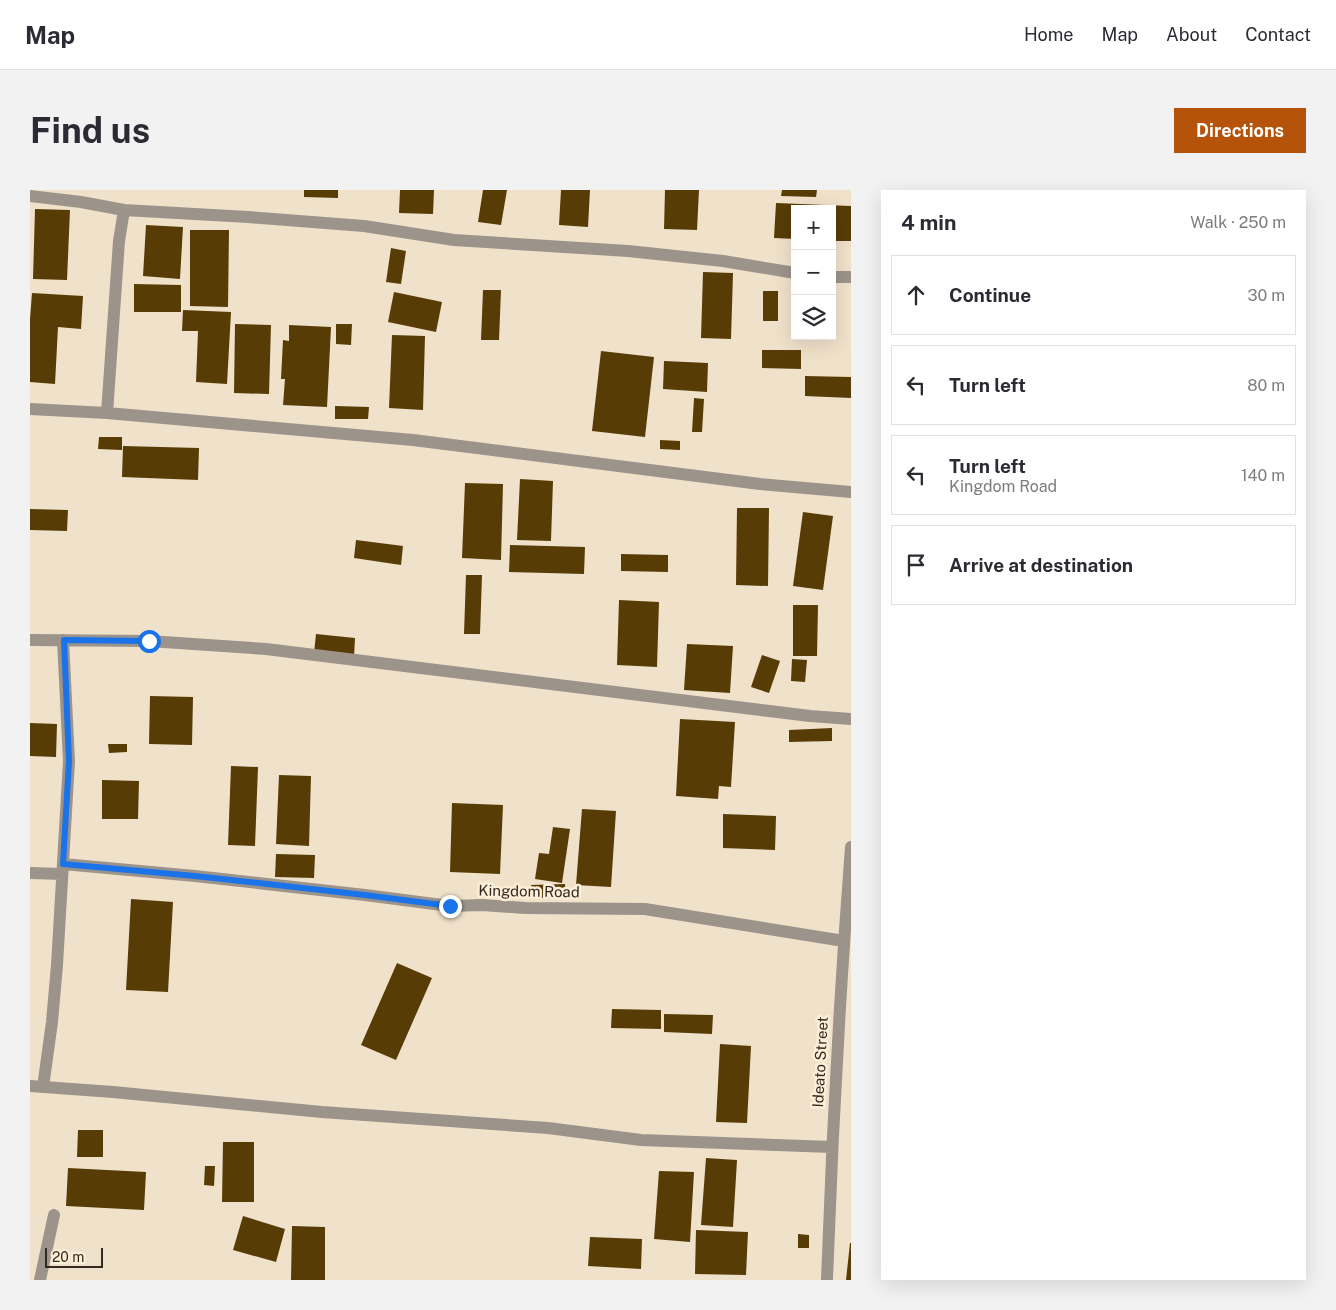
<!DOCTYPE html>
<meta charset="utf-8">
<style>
body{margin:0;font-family:"Public Sans",sans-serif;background:#f2f2f3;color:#2b2b33}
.controls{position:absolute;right:15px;top:15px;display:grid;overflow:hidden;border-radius:0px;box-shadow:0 5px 20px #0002}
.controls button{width:45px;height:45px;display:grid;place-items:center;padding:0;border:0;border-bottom:1px solid #e1e1e2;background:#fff;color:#2b2b33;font:25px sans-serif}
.scale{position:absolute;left:15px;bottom:12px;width:58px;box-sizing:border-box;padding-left:5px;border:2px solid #302a21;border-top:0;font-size:14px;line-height:18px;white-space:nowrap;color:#302a21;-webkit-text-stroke:4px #feeed7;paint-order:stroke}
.stop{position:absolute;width:15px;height:15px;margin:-11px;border:4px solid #1a73e8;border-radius:50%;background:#fff}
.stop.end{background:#1a73e8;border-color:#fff;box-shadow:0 1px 5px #0008}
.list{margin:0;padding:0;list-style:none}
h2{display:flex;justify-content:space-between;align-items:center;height:65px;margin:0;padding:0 20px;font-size:21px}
h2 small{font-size:16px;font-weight:400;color:#7c7c81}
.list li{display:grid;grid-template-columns:32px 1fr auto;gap:15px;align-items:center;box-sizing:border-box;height:80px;margin:0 10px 10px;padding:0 10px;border:1px solid #e1e1e2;border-radius:0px}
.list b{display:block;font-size:19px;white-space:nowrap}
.list p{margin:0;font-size:16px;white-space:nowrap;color:#7c7c81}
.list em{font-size:16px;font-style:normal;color:#7c7c81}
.icon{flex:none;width:28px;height:28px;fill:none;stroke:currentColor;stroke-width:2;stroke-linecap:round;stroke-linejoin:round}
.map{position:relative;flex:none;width:821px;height:1090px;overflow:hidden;border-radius:0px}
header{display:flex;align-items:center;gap:30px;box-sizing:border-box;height:70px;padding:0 25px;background:#fff;border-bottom:1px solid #e1e1e2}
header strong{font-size:24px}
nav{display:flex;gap:28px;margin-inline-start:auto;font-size:18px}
.intro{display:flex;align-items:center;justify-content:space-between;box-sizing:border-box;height:120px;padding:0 30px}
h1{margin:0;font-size:35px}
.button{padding:12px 22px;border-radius:0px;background:#b45309;color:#fff;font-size:18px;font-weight:700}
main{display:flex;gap:30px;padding:0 30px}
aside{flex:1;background:#fff;border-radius:0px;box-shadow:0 5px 20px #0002}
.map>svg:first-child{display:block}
.building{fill:#573c06}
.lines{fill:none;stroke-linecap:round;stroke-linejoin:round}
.street{stroke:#9c938b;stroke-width:12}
.route{stroke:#1a73e8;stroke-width:6}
.labels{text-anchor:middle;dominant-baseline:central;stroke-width:5;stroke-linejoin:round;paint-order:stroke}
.street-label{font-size:15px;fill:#302a21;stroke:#feeed7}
</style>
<header>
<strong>Map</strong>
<nav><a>Home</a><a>Map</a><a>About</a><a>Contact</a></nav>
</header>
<div class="intro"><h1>Find us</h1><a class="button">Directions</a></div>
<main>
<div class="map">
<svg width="821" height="1090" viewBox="0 0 821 1090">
<rect width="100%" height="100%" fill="#f0e1ca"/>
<!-- building -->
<path class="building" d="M274,0H308V8L274,7Z
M370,0H404L403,24L369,23Z
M453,0H477L471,35L448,32Z
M531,0H560L558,37L529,35Z
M635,0H669L667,40L634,39Z
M752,0H787L786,7L751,6Z
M746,13L821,16V51H802V19H765V49L744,48Z
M5,19L40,20L37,90L3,89Z
M116,35L153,37L150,89L113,86Z
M160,40H199L198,117L160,116Z
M361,58L376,61L371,94L356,92Z
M673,82L703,83L701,149L671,148Z
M104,94L151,95V122H104Z
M453,100H471L469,150H451Z
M733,101H748V131H733Z
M364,102L412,112L406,142L358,132Z
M2,103L53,106L51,139L28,137L25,194L0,192V129Z
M153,120L201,122L197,194L166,192L168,141H152Z
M205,134L241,135L239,204L204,203Z
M306,134H322L321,155L306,154Z
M259,135L301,137L297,217L253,215L255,189H251L253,150L259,151Z
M362,145L395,146L393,220L359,218Z
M732,160H771V179L732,178Z
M571,161L624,167L615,247L562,241Z
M634,171L678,173L677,202L633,199Z
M775,186L821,187V208L775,206Z
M664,208L674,209L672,242H662Z
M305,216L339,217L338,229H305Z
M69,247H92V260L68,259Z
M630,250L650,251V260L630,259Z
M93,256L169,258L168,290L92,287Z
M490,289L523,291L521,351L487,350Z
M435,293L473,294L471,370L432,368Z
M707,318H739L738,396L706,395Z
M0,319L38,320L37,341L0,340Z
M773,322L803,326L793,400L763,396Z
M326,350L373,356L371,375L324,368Z
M480,355L555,357L554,384L479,382Z
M591,364L638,365V382L591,381Z
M436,385H452L450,444H434Z
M589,410L629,412L627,477L587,475Z
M763,415H788L787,466H763Z
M286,444L325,448L324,467L284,463Z
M657,454L703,456L700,503L654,500Z
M732,465L750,471L739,503L721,497Z
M762,469L777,470L775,492L761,491Z
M120,506L163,507L162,555L119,554Z
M650,529L705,532L701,597L689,596L688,609L646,606Z
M0,533L27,534L26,567L0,566Z
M802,538V551L759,552V540Z
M78,554H97V562L79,563Z
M201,576L228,577L225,656L198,655Z
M249,585L281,586L279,656L246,654Z
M72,590L109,591L108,629H72Z
M422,613L473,615L470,684L420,682Z
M552,619L586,621L581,697L546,695Z
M693,624L746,626L745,660L693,658Z
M523,637L540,639L532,693L505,689L509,663L519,664Z
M246,664L285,665L284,688L245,687Z
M535,694L536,707L502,708L501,695Z
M101,709L143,712L138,802L96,800Z
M367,773L402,788L366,870L331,855Z
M582,819L631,820V839L581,838Z
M634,824L683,825L682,844L634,842Z
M690,854L721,856L717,933L686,932Z
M48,940H73V967H47Z
M193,952H224V1012H192Z
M676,968L707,970L703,1037L671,1035Z
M175,976H185L184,996L174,995Z
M38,978L116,982L114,1020L36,1016Z
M629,981L664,982L660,1052L624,1049Z
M213,1026L255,1039L246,1072L203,1060Z
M262,1036L295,1037V1090H261Z
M666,1040L718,1042L716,1085L665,1084Z
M768,1044L779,1045V1058H768Z
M560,1047L612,1049L611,1079L558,1076Z
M820,1053H821V1090H816Z"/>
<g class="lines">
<!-- street -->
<path class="street" d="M0,6L51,12L94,20L218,27L334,36L424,50L598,61L693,71L765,83
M802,87H821
M0,219L77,223L383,250L730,294L821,302
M77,223L89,51L94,20
M0,450L119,451L236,459L780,526L821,529
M33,674L165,686L335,705L420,716L452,715L495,718L615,719L814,751
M0,683L32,684
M0,896L83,902L292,922L518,938L611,950L802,957
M13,897L22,832L27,775L39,571L33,450
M10,1090L24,1025
M797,1090C802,945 810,801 821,657"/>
</g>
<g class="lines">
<!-- route -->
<path class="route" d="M119,451L34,450L39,571L33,674L165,686L335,705L420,716"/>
</g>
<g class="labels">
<!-- street labels -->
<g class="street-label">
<text transform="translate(499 701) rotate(1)">Kingdom Road</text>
<text transform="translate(790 872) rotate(-87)">Ideato Street</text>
</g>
</g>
</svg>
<div class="controls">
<button>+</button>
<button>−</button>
<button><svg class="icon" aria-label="layers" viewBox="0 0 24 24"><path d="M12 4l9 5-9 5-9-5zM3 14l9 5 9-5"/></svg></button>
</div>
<div class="scale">20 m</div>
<div class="stop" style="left:119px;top:451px"></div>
<div class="stop end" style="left:420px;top:716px"></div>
</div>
<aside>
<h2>4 min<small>Walk · 250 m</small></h2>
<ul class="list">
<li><svg class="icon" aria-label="ahead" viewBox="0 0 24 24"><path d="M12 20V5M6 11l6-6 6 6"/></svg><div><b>Continue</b></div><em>30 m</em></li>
<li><svg class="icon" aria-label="left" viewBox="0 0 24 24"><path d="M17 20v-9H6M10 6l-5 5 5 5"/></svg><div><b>Turn left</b></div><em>80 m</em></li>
<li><svg class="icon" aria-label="left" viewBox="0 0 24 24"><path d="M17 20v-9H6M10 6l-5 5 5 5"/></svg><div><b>Turn left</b><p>Kingdom Road</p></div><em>140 m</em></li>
<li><svg class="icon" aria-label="arrive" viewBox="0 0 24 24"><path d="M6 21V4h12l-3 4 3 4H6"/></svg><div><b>Arrive at destination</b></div></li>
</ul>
</aside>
</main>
